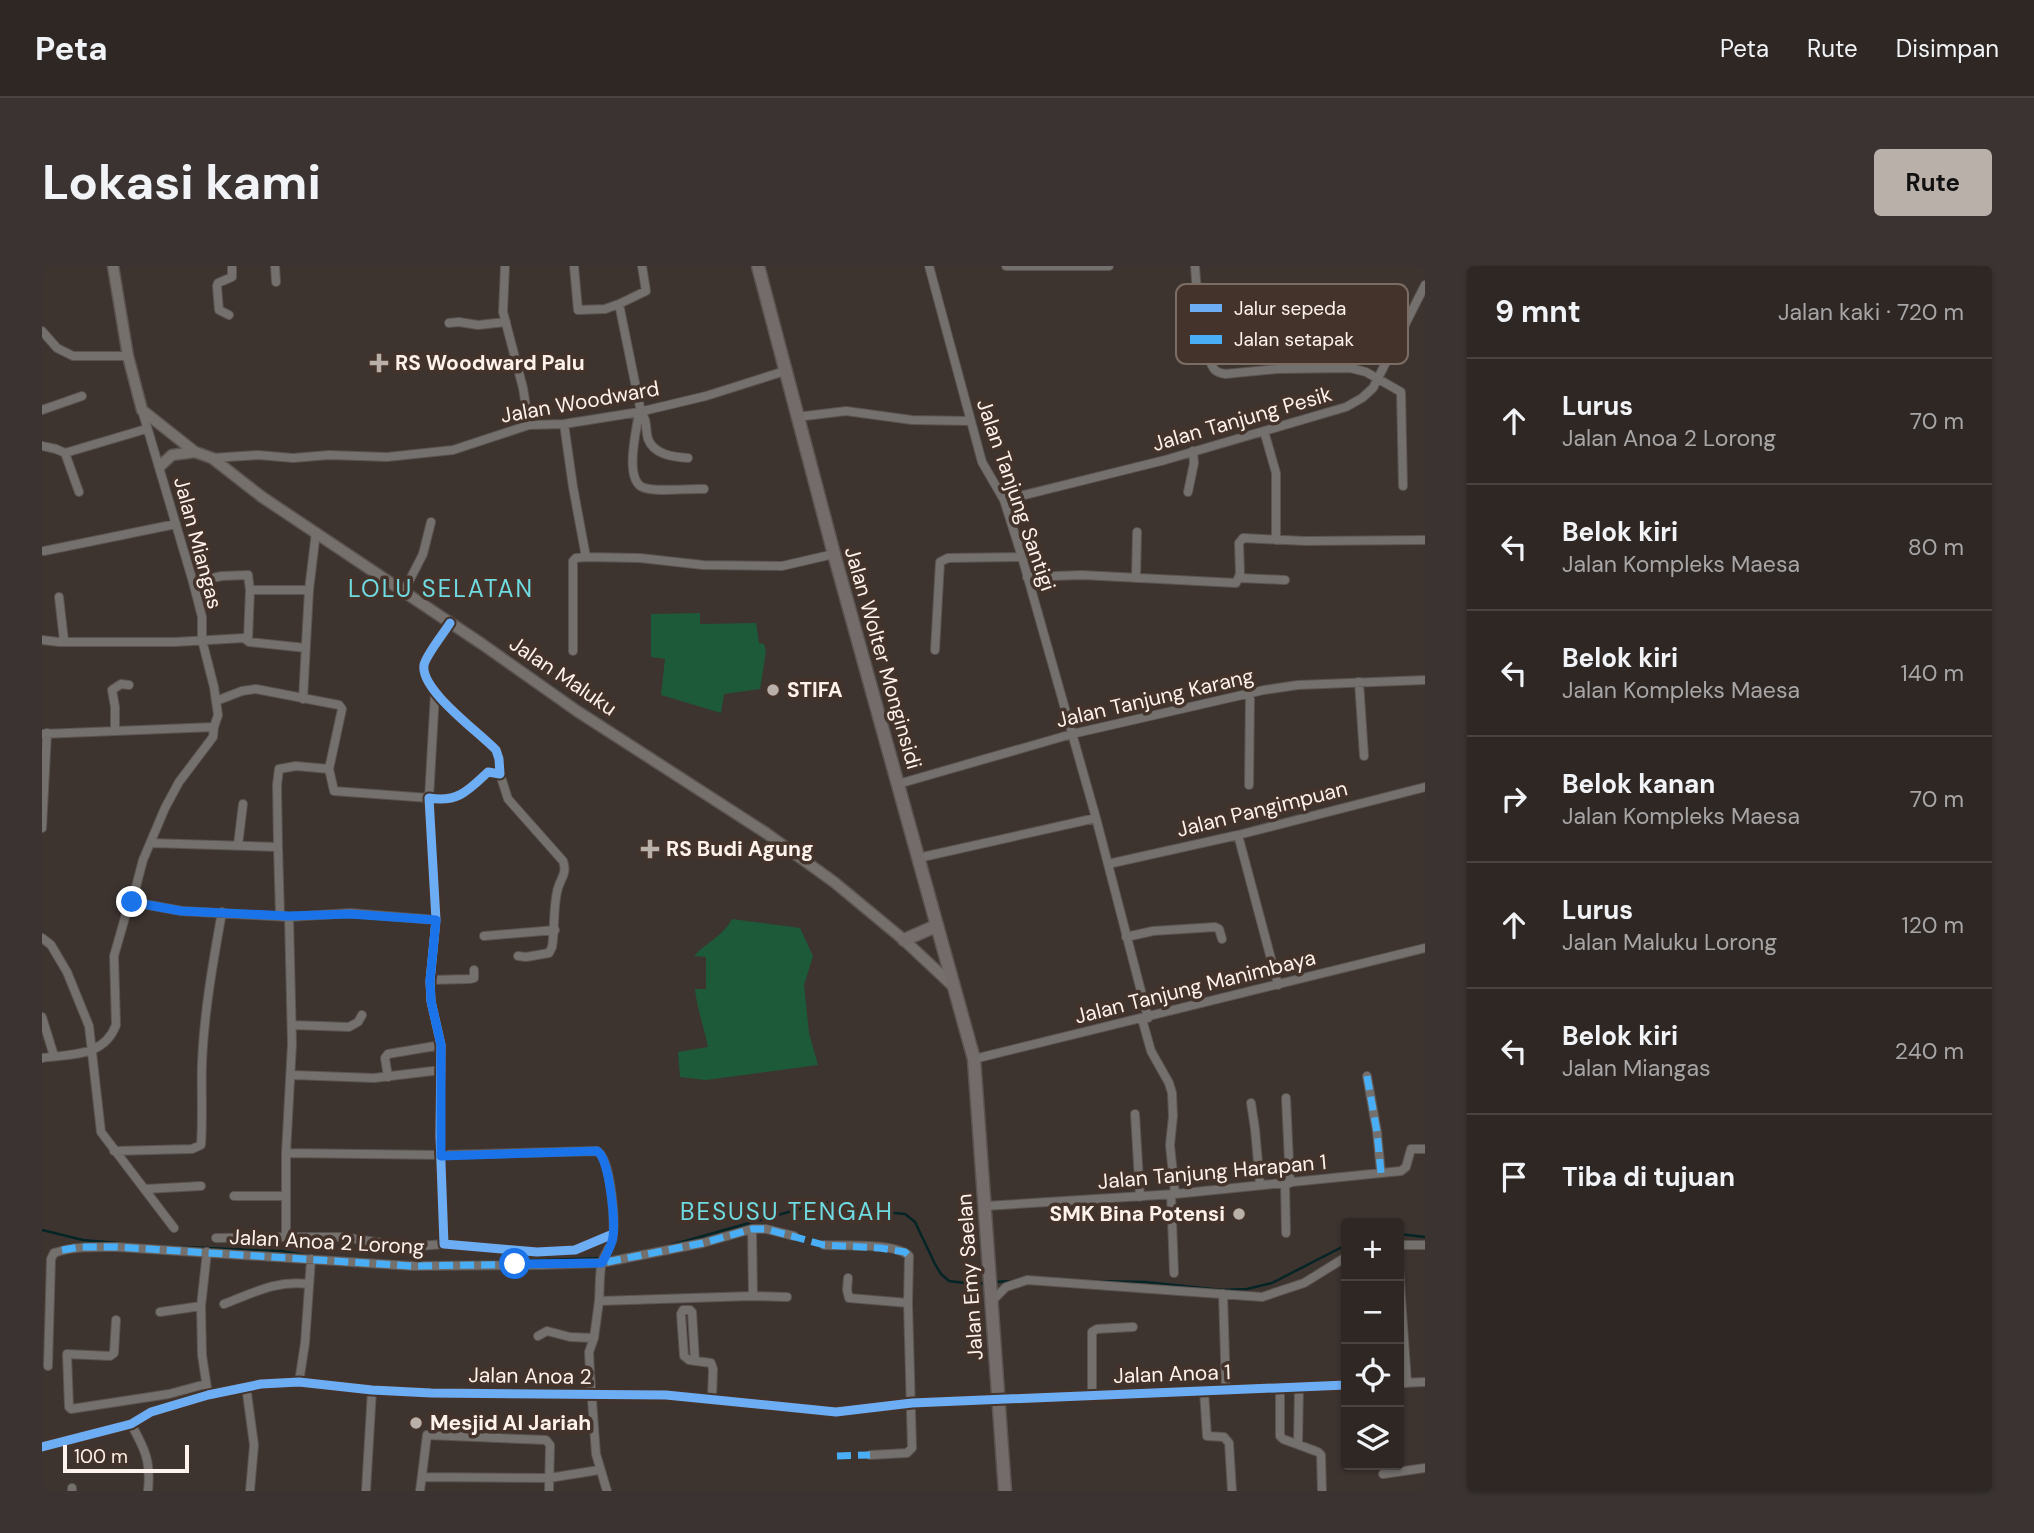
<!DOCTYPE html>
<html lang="id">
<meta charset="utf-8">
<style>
body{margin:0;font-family:"DM Sans",sans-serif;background:#3a3331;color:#f1f3f6}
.controls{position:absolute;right:21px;bottom:21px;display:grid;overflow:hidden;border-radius:7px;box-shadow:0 2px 5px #0004}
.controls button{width:63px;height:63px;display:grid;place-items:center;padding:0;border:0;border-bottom:2px solid #494441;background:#2e2724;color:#f1f3f6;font:35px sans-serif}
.scale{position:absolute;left:21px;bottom:18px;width:126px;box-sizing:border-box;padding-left:7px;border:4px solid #fef2ec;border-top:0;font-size:19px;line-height:24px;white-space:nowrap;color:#fef2ec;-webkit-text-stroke:5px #43332a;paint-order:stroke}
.stop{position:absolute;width:21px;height:21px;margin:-16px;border:5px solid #1a73e8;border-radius:50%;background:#fff}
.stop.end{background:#1a73e8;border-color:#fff;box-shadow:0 2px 7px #0008}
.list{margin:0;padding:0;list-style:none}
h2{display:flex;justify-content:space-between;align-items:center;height:91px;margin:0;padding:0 28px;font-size:30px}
h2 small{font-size:23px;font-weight:400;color:#a7a5a6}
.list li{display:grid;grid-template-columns:46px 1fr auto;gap:21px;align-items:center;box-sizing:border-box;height:126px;padding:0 28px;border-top:2px solid #494441}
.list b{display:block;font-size:26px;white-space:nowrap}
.list p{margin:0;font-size:23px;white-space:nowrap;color:#a7a5a6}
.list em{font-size:23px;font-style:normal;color:#a7a5a6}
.icon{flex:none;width:38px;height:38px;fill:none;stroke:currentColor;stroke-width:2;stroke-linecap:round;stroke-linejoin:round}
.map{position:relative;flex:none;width:1383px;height:1225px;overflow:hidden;border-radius:7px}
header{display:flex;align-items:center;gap:42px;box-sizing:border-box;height:98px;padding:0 35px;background:#2e2724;border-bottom:2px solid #494441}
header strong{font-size:33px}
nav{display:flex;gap:38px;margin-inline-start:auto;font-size:24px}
.intro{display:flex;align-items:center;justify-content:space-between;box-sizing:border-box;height:168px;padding:0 42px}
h1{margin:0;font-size:49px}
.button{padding:18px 32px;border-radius:7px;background:#bab0aa;color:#111;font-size:24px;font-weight:700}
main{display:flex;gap:42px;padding:0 42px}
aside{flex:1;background:#2e2724;border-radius:7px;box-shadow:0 2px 5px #0004}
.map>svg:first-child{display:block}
.green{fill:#1d5a39}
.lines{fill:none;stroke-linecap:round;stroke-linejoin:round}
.stream{stroke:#052426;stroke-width:2.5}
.minor-casing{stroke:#5b534f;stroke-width:10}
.major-casing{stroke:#5b534f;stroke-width:13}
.highway-casing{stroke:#5b534f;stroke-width:15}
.minor{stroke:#74706e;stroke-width:8}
.major{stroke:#76706d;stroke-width:10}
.highway{stroke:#736c6a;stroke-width:12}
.quiet{stroke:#49aef6;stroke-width:7;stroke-dasharray:14 7;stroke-linecap:butt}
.cycleway-casing{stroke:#43332a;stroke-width:13}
.cycleway{stroke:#6dadf4;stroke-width:9}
.route{stroke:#1a73e8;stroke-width:9}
.poi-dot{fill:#bab0aa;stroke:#43332a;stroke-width:2.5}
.labels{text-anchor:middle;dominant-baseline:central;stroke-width:7;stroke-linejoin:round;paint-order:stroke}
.poi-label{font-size:21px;font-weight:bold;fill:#fef2ec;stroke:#43332a;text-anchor:start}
.street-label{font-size:21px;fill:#fef2ec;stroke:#43332a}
.quarter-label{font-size:24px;letter-spacing:2px;fill:#6fdbe2;stroke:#43332a}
.key{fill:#43332a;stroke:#7b6c64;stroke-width:2}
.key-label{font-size:19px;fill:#fef2ec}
</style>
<header>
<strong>Peta</strong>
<nav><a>Peta</a><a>Rute</a><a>Disimpan</a></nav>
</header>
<div class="intro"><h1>Lokasi kami</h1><a class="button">Rute</a></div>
<main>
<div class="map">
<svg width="1383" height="1225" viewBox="0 0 1383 1225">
<rect width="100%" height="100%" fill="#3d3430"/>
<!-- green -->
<path class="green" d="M658,347V358L714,357L717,377L722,378L724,386L718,423L682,428L679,447L619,429L623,393L609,391V348Z
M690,653L758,662L771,690L762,719L767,767L776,799L664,814L638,811L636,786L666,781C662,761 655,743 653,723H664V691L652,690C665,676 681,670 690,653Z"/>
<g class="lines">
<!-- stream -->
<path class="stream" d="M0,964L41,974L75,977
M1357,968L1383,971
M629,979L782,936L820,944L863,948L873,956L893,998L899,1008L907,1015L931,1018L944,1017
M141,981L240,985L267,990
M441,996L561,992
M1049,1015L1103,1016L1180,1024L1205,1023L1230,1017L1304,979
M951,1016L972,1015"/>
<defs>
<path id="minor" d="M233,0L234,16
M463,0L461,46L481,122L487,159
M532,0L536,44L563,43L577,38L599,146C606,155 603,163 606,173C612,189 632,191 646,192
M887,0L940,196L962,234L980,291L1054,552L1106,752
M964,0H1067
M1153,0C1154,18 1161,93 1173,104C1176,107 1179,107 1183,108L1235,103L1308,102L1324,106L1359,126L1361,220
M577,38L604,25L600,0
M187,49L177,44L175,20L176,17L190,11V0
M407,57L417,56L436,59L464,56
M0,65L15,82L31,90H86
M0,144L40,130
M597,146C595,163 582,211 600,221C612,227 648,222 662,223
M755,151L804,145L870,154L929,155
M522,158L531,221L544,291L598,292L661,299L740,300L792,288
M1222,165L1234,207V274
M0,180L14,183L23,187L104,163
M23,187L37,226
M170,192L216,189L251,192L287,189L345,191L411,184L487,159L522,158L597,146L664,130L743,105
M1146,226L1152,197L1151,185
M962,234L1123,194L1304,141L1320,132L1331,122L1383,19
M2,285L134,258
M985,311L1040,309L1194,317L1198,308L1197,277L1201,272L1263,275L1383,274
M1094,312L1095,266
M1198,312L1243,314
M151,316L180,310L206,309L208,324H267
M362,325L381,288L389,256
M17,331L22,375
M408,357C402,367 384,389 382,399C378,424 437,466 454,484L457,493L458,508L446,506C426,525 415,537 387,532L394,654L388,715L389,735L399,779L398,870L402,978L495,986L533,984L571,968
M206,373L208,324
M0,374L17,376H133L202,372L207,376L264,382
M893,384L898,296L906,292L980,291
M531,385V295L534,292L544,291
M1317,416L1322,490
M261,433L267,324L274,266
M73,465V441L70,424L79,418L87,419
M0,468L172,461
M287,503L292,525L387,532L393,427
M458,508L466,533L521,595C526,609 517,613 515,626C511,644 513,663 510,681L507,687L484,691L476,690
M856,518L1030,468L1222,424L1256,419L1383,414
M1207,519L1208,428
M0,562L5,467
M1196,569L1236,719
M109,577L236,581L235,519L237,503L254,500L287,503L300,443L297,439L214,423L200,425L174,435
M196,579L201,538
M236,581L238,649
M876,592L1054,552
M1066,598L1196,569L1383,521
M90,636L140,645L247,651L308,647L394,654
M247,651L250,778L244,887V971H300L367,981L402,978
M442,670L513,664
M1084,671L1111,665L1173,661L1177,663L1180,673
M0,672L9,679L25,706L47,760L59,866L132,962
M388,714L428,713L432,712V704
M0,751L12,790
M1100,753L1109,785L1127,817L1130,827L1131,850L1128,879L1133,928
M250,759L307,761L316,756L320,749
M0,792C29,788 62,791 74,759L72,690L86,641L90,636L101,594L123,542L137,516L171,471L172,461L176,449L172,421L160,374V351L151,316L100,144
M932,793L1383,682
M250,809L332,812L399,804
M1325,810L1335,866L1339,907
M346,811L343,792L346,788L399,779
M1244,832L1248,917
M1209,837L1213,863L1218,919
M1093,848L1098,931
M72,885L150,883L159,879C161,851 159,824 160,797C162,747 171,696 180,646
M244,887L399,889L555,885C569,893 573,953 571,970C570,979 563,987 560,996C557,1008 558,1022 557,1035
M1243,917L1244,967
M104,923L159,920
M1129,928L1132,1007
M192,930H244
M943,940L1133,928L1359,905L1364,901L1369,883H1383
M710,963L711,1030
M174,972L244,971
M782,979C802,980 855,977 867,990L866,1037L870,1182L865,1187L828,1189
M1357,979H1383
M165,986L159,1040L160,1089L165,1122
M1357,1002L1365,1117
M806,1012L805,1024L807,1032L866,1037
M1181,1028L1184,1124
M949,1036L964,1021L985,1014L1220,1031L1262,1017L1304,991
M182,1038C211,1027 234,1014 266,1018
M118,1046L159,1040
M74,1054L72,1087L68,1090L25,1088L27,1141L29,1143L127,1128L164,1118
M496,1070L505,1065L528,1071L552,1072
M653,1095L650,1046L648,1044H641L639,1048L642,1090L647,1094L669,1097L671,1103L670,1132
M6,1100L9,993L12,987C32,980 54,981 75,981L370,1000L499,999L560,997L661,977L710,963H724L752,970
M257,1116L263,1077L269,993
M1357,1117L1383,1116
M204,1120L212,1179L208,1225
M1238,1122V1170L1241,1173L1276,1186L1279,1189L1280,1225
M1162,1125L1165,1170L1182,1171L1187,1177L1190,1225
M1050,1129V1066L1055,1063L1091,1061
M89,1158C103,1183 109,1195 106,1225
M1256,1177L1257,1121
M0,1181L89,1158L109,1146L166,1129L219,1118L257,1116L330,1124L389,1127L624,1129L794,1146L870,1137L1304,1119
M1341,1208L1383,1202
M381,1211L507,1212L557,1204
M30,1225V1222
M324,1225L330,1124
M378,1225L385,1169L504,1174L508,1179L507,1225
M565,1225L554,1188L548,1107L547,1086L552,1072L557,1035L711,1030L745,1031"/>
<path id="major" d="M71,0L86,90L100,144L153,186L170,192L220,231L440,378L535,445L724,567L792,616L862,674L911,720
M118,200L130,189L153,186"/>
<path id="highway" d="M716,0L792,288L932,793L963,1225
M862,674L894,660"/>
</defs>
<!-- minor casing -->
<use href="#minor" class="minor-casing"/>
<!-- major casing -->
<use href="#major" class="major-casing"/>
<!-- highway casing -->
<use href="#highway" class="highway-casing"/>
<!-- minor -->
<use href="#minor" class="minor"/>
<!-- major -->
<use href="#major" class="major"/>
<!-- highway -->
<use href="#highway" class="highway"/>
<!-- quiet -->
<path class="quiet" d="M1325,810L1335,866L1339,907
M20,984L38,981H75L370,1000L560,997L661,977L710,963H724L782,979L838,982L863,986L867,990
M795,1190L828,1189"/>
<defs>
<path id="cycleway" d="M408,357C402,367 384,389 382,399C378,424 437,466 454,484L457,493L458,508L446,506C426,525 415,537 387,532L394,654L388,715L389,735L399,779L398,870L402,978L495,986L533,984L571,968
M0,1181L89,1158L109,1146L166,1129L219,1118L257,1116L330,1124L389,1127L624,1129L794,1146L870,1137L1304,1119"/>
</defs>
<!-- cycleway casing -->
<use href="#cycleway" class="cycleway-casing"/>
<!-- cycleway -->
<use href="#cycleway" class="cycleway"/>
</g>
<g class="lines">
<!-- route -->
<path class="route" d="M90,636L139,645L247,650L308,648L394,654L388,715L389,735L399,779V890L555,885C568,892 573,956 571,971C570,979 564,989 560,997L473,998"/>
</g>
<!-- markers -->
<g class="poi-dot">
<path d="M333.5 86.5h7v7h7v7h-7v7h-7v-7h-7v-7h7z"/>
<circle cx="731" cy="424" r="7"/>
<path d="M604.5 572.5h7v7h7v7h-7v7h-7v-7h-7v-7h7z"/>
<circle cx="1197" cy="948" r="7"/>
<circle cx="374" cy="1157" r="7"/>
</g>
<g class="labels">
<!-- poi labels -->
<g class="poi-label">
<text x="353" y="97">RS Woodward Palu</text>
<text x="745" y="424">STIFA</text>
<text x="624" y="583">RS Budi Agung</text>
<text x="1183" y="948" text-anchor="end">SMK Bina Potensi</text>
<text x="388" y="1157">Mesjid Al Jariah</text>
</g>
<!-- street labels -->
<g class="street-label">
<text transform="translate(538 136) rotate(-10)">Jalan Woodward</text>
<text transform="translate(1200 153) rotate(-16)">Jalan Tanjung Pesik</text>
<text transform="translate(974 229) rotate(71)">Jalan Tanjung Santigi</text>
<text transform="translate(156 277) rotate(75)">Jalan Miangas</text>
<text transform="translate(841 392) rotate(74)">Jalan Wolter Monginsidi</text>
<text transform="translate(521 410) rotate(34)">Jalan Maluku</text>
<text transform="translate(1113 432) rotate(-13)">Jalan Tanjung Karang</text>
<text transform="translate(1220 543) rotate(-14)">Jalan Pangimpuan</text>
<text transform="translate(1153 721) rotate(-14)">Jalan Tanjung Manimbaya</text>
<text transform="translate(1170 906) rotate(-5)">Jalan Tanjung Harapan 1</text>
<text transform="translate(285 976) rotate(3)">Jalan Anoa 2 Lorong</text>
<text transform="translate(928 1011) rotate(-94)">Jalan Emy Saelan</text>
<text transform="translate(1130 1108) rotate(-2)">Jalan Anoa 1</text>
<text transform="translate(488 1110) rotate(1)">Jalan Anoa 2</text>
</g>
<!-- quarter labels -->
<g class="quarter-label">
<text x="399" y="322">LOLU SELATAN</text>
<text x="745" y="945">BESUSU TENGAH</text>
</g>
</g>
<!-- legend -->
<rect x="1134" y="18" width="232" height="80" rx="10" class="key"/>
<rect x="1148" y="38" width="32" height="8" fill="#6dadf4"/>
<rect x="1148" y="69" width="32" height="9" fill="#49aef6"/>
<g class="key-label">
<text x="1192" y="49">Jalur sepeda</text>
<text x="1192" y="80">Jalan setapak</text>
</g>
</svg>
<div class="controls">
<button>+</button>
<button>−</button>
<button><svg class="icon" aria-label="locate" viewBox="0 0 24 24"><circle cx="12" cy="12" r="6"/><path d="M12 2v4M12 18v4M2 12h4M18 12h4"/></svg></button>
<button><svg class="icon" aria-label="layers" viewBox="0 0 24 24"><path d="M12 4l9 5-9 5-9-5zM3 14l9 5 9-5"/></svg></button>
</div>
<div class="scale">100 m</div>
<div class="stop" style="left:473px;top:998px"></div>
<div class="stop end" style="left:90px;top:636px"></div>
</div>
<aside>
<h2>9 mnt<small>Jalan kaki · 720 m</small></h2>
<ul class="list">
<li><svg class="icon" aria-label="ahead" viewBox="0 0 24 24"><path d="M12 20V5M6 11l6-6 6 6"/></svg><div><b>Lurus</b><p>Jalan Anoa 2 Lorong</p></div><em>70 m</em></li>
<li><svg class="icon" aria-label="left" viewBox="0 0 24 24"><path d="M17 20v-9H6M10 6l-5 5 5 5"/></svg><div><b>Belok kiri</b><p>Jalan Kompleks Maesa</p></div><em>80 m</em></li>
<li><svg class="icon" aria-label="left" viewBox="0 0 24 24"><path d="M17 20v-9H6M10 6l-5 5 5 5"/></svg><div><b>Belok kiri</b><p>Jalan Kompleks Maesa</p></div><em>140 m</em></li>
<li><svg class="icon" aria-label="right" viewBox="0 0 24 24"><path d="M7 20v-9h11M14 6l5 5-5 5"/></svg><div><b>Belok kanan</b><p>Jalan Kompleks Maesa</p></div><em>70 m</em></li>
<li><svg class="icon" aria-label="ahead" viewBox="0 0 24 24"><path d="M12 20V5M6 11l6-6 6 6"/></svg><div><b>Lurus</b><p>Jalan Maluku Lorong</p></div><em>120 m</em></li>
<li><svg class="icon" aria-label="left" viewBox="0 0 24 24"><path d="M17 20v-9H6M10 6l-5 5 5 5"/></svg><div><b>Belok kiri</b><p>Jalan Miangas</p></div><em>240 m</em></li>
<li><svg class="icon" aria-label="arrive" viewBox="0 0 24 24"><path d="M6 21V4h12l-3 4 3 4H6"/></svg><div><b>Tiba di tujuan</b></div></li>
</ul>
</aside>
</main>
